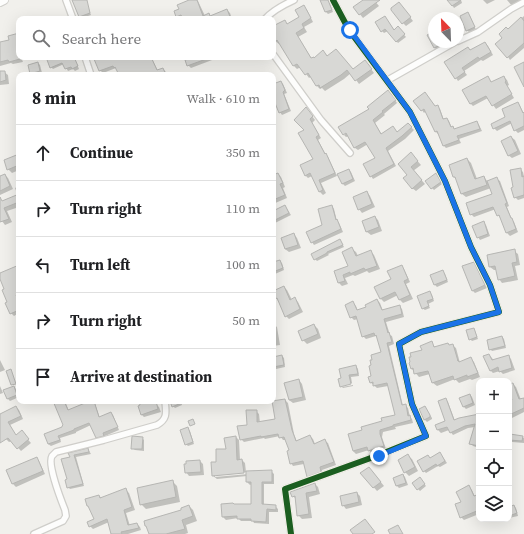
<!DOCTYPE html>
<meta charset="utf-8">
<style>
body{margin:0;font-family:"Source Serif 4",serif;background:#f6f6f6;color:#202124}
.controls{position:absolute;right:12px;bottom:12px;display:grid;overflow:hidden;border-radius:8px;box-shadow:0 4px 16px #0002}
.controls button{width:36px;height:36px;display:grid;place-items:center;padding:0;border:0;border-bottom:1px solid #e0e0e0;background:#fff;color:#202124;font:20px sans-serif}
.compass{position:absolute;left:428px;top:12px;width:36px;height:36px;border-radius:50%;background:#fff;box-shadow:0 4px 16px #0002;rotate:337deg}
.stop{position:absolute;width:12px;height:12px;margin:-9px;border:3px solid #1a73e8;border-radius:50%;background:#fff}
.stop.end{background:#1a73e8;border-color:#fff;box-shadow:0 1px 4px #0008}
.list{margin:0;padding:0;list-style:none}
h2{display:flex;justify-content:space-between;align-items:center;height:52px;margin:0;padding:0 16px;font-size:17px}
h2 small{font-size:13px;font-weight:400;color:#757577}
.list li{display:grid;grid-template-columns:26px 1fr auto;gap:12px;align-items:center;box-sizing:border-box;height:56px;padding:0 16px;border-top:1px solid #e0e0e0}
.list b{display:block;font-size:15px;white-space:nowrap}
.list em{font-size:13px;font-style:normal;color:#757577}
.icon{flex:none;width:22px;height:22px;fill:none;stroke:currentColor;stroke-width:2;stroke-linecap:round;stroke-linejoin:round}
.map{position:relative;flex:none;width:524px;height:534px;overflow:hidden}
.search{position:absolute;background:#fff;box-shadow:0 4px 16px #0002;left:16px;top:16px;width:260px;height:44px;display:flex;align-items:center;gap:10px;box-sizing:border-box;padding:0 14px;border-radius:8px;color:#757577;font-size:15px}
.panel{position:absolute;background:#fff;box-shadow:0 4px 16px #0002;left:16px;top:72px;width:260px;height:332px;border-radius:8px}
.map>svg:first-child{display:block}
.shadow{fill:#0003;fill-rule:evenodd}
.building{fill:#d8d8d5;stroke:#b6b6b3}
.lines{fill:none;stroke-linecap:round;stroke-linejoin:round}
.street-casing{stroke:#cfceca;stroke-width:8}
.secondary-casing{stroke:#cfceca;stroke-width:10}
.street{stroke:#fdfdfc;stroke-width:5.5}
.secondary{stroke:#fdfdfc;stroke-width:8}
.cycleway-casing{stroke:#f4f1e9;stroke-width:8}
.cycleway{stroke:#1b5e20;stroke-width:6}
.route{stroke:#1a73e8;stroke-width:5}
</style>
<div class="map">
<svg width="524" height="534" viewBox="0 0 524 534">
<rect width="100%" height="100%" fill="#f1f0ec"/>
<!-- shadow -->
<path class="shadow" d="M72,0H80L88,7L91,15L82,18L79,16Z
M191,0H197L198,1L205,16L209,15L211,16L227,10L230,13L232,19H184L183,18L180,19L177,16Z
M323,0L329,1L333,12L328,14L326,12L321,1Z
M364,0H374L379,6L363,18L354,7Z
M449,0H461L462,3L454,8Z
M483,0H495L487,4Z
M507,0H521L513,7Z
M303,7L307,10L313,22L304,27L307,32L298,37L312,59H314L323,52L328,56L353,70L368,65L374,73L359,84L351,73L344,79L325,91L322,88L320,89L317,86L312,76L309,78L301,67L297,69L294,66L280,43L279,44L275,41L273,36V25L275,26L285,22L288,25L301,18Z
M402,7L413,21L406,26L403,23Z
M468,14L470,16L476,30L469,32L467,30Z
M524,16V48L510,60L508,57L504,38L508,30Z
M385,17L395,31L400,30L406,37L398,43L388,31L384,33L382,31Z
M18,32H19V57H21L23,62L13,64L11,63L0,66V43L10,41L19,34Z
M434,32V42H455L438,51L435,48L428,35Z
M485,43L488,46L493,55L483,61L481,60L464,71L467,75L458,81L456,78L471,51Z
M47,57H74L79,69L75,71L73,69L68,71L64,64L53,69L51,67Z
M101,57H151L158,71L163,69L166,72L167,75H120L116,68L103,73L100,70Z
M189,57H220L191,68L188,65L190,59Z
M38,63L40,65L42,73L33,75L31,73Z
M0,72H4L8,75L9,84L0,85Z
M488,77L492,83L504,77L507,80L509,85L507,86L514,98L496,109L488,98L473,106L470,103Z
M281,82L283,84L287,93L284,94L291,111L282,115L280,112L273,97V86Z
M391,94L397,103L384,114L385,115L375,123L382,135L398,133L408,124L414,130L405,139L388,151L396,166L373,179L371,176L377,158L368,144L358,150L355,148L349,136L346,137L344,135L370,109Z
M427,96L436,107L437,106L440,109L444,120L447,119L449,121L452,128L455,130L477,122L479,125L482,131L459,139L461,143L446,148L444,146L439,134H438L436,132L426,111L424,113L422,110Z
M518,103L520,106L524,114V130L518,133L515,130L512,123L497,131L494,128L507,117Z
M309,112L315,120L312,123L321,138L318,140L326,155L328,157L337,176L349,170L351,172L355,181L345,186L342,183L339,175L321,183L326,193L323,195L320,192L312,176L308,178L305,175L314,160L305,130Z
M511,137L515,140L521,154L512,158L508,155Z
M19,155V170L12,173L8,169Z
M414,157L421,165L413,171L425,184L416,191L412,188L408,175Z
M467,159L471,163L477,179L484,177L488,182L497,179L500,181L509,206L507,207L512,220L514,222L518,232L510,236L507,233L501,219L498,215L496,209L474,217L471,214L493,195L491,188L466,197L462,194L457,180L454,177Z
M520,169L523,172L524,177V198L518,200L515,197L514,188Z
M278,174L281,177L285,187L283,188L287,198L273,204V176Z
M436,174L442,184L434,190L432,188Z
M5,175L8,178L13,189L0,195V177Z
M19,186V207L7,211L12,222L5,225L2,221L0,217V202L18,196L15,188Z
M367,192L370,196L375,207L362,213L359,209Z
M285,206L291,215L273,224V212Z
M332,206L334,209L337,221L339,223L343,232L314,245L312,242L324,225Z
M375,217L378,220L382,231L371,235L367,232L363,222Z
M483,222L486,225L490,236L480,240L478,237Z
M294,234L297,238L301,248L289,252L285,249Z
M340,240L344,247L328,254L329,255L317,261L315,259Z
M352,249L356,252L358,256L371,252L374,255L380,269L369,273L367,271L355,276L353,275L345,278L348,284L342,286L339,283L335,272L349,267Z
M514,251L518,254L520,265L515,266L518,280L502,283L499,279L497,270H494L490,267Z
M279,261L282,263L284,270L275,274L273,272V264Z
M473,263L476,266L487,288L475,293L472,290Z
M19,266V313L14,316L11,313L5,290L0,276V274Z
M401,266L404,269L410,282L406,284L413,299L403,303L400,300L398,295L384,302L380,298Z
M442,272L445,274L448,282L437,287L435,285L432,276Z
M284,287L287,290L292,300L295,299L298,302L303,312L289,319L286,316L279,302L276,298Z
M430,292L432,295L434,301L428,304L430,308L425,310L422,308Z
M377,300L380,303L383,311L399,306L402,309L404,317L386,322L390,335L392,336L394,344L389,346L403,406L405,405L408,408L410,417L412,419L413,423L395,427L396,429L383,432L382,437L386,449L372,454L369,450L356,454L353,451L363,431L396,416L388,386L377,388L370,382L383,353L377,337L376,336L366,339L363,336L358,319L354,320L351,317L353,303L356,306L358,311L367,307Z
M273,324L277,327L280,345L273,346Z
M314,325L318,329L321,338L307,344L303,340Z
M473,329L475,331L478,339L472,341L470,339Z
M502,337L504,339L506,348L492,351L490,349Z
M431,343L436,348L452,345L456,348L460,363L471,359L474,362L480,377L472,380L470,379L459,383L455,379L437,386L433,383L430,374L419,377L411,368L424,351Z
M489,355L492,358L494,361L508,356L511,359L515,370L503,374L500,371L493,373L490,370Z
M282,356L284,358L285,367L276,369L274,367L273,358Z
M0,360L5,370L0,372Z
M356,366L358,369L359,376L351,377L352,383L341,385L340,380Z
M299,380L302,384L306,400L293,403L289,400Z
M513,384L516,387L521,400L524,399V412L512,418L509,415V403L513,401L509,391V385Z
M353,385V386L343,388L342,387Z
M0,386L3,393L0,394Z
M13,387L16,389L19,397L10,401L8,399Z
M470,395L472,397L475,405L466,409L464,407Z
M446,399L448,402L455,421L479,415V448L473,446L471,443L475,427L468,428L453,435L449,430L441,433L438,430L436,425L447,422Z
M285,400L288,403L294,434L297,442L310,436L313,439L315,444L325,441L328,443L336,465L322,470L323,474L311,479L308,476L304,464L293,466L291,463V451L286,440H283L280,436L265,439L264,438L244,442L241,439L256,411L259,414L260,423L276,420Z
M54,401H65L69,411L86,404L85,401H94L100,418L111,413L113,415L119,430L105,436L106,438L99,440L97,437L91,425L76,432V433L60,438L61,442L51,446L48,444L65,426Z
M140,401H155L156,404L159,407L161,412L144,417L141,414V406Z
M171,401H181L182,405L175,408L173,406Z
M16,407L19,410L23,419L10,425L16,436L24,435L31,443L21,451L12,441L9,442L6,439L0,427V415Z
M425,407L432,418V419L427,422L425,420L420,410Z
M188,429L190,431L194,444L188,446L186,444Z
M236,437L239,440L240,460H242L245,463L246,472L271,471L274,474V484H264V505L275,506L278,509V512H269V524L254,523L253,521H241L238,518L226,520L223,517L222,505H252V484L250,485L247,482V476L217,479L213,476L217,463ZM248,472L249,474L215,477V475Z
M522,437L524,438V443L512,442L510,440Z
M142,438L144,440V451L135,450L132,448Z
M88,449L91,454L76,457L84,486L70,489L68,487V480L71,458L70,454Z
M408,456L412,459L418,471L409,476L405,472Z
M442,456L447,463L440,467L438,466L426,473L424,471L430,458Z
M36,458L39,461L45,474L16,487L13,484L8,471Z
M200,461L203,464L204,475L189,476L186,472Z
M372,471L384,486L377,491L362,474Z
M403,475L405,477L408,485L399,488L397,486L394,478Z
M172,481L177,486L180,502L146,509L141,504Z
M422,481L426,486L420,491L418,489Z
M315,484L318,487L320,494L309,497L312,518L302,519L298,515L297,500L293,496Z
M469,487L472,490L475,497L479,496V514L464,520L461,517L462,502Z
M126,490L129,493L135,510L126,513L130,526L137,524L140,527L141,530L128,534H112L109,522L93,529L90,526L95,520L99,496L102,498Z
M357,493L360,496L362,505L346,509L343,505Z
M189,506L193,510L197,521L186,525L188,533L185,534H150Z
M514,506L516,508L518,516L509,518V508Z"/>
<!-- building -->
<path class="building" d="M72,0H87L90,13L79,17Z
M189,0H197L203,16L209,13L210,16L227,9L231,19H183L181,15L176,17L174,11L179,9L177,5Z
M320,0H328L332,10L325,12Z
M363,0H380L359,15L353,7Z
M447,0H461L452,6Z
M399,2L411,17L402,24L391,10V8Z
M304,5L311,18L302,24L304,28L296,33L311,58L314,57V58L323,50L327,56L336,49L353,69L365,60L372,69L355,81L347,70L341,75L320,88L319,85L316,86L308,73L305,75L297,64L293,66L277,40L275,42L273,38V26L285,20L287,24L299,17L295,10Z
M468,12L475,27L466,31L460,16Z
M385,16L394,30L398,26L405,34L396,42L385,29L381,32L375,22Z
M521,17L524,21V43L507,58L495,44L502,38L499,34L506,27L508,29Z
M434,31V42H446L434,48L427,35Z
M19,33V57L20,59L9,62L8,60L0,62V42L9,40L8,36Z
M485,42L491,52L479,59L478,57L462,68L465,72L455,79L444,62L468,47L470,50Z
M46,57H74L78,66L72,69L71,67L65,69L62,63L50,68Z
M98,57H151L157,70L163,68L166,75H119L115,67L114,68L113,66L99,71L94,59Z
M188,57H209V58L187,66L185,60L189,59Z
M38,62L40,71L30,74L28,65Z
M524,62V87L514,67Z
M0,71H5L6,80L0,82Z
M488,76L491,82L504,76L506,81L505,82L512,94L492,106L486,96L470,104L462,90Z
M281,81L285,90L283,92L289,109L279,113L273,98V84Z
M388,90L396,100L382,111L383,112L373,120L381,134L393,126L397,132L408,123L412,127L402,136L386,148L394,164L370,177L363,164L375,158L365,142L354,148L346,133L343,135L338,127L369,109L367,107Z
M425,92L435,106L438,105L443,119L447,118L451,127L453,126L454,129L477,121L480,129L457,136L459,140L443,146L437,131L435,132L424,109L421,111L413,101Z
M518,102L523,113L524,112V126L514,131L510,121L493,129L491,124L505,117L502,109Z
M306,107L313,116L310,119L319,135L316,137L325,154L326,153L335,173L319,180L323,190L319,192L310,173L305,176L300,165L313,159L298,133L304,130L294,120Z
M511,136L518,151L508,156L501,141Z
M411,152L418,161L411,167L422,180L412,189L403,178L407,175L398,164Z
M19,154V165L7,170L4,160Z
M467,158L475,179L484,176L487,185L461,194L455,177H453L449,165Z
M521,168L522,177L524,176V195L514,198L511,188L513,187L510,170Z
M349,169L353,179L342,184L337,174Z
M278,173L283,183L280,184L285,195L273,200V175Z
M436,173L441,182L431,189L425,181Z
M5,174L10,186L0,191V176Z
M497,177L507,203L505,204L511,218H512L516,229L506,233L499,215L497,216L493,207L470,215L466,203L492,194L487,181Z
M367,191L372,204L358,210L353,197Z
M19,194V202L4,208L9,219L0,222V197L2,201Z
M285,205L289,213L273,221V211Z
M332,205L336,220L337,219L341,229L311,243L306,232L322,225L318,209Z
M375,216L379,227L366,232L362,221Z
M484,221L488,234L477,238L472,226Z
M294,233L298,245L285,249L281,238Z
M340,239L343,245L327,252V253L314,260L311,254Z
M352,247L356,256L371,250L377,266L365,270L364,268L350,274V272L343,275L345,281L338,283L334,271L348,266L342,252Z
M515,249L517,262L512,263L515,276L498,280L495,266L489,267L487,255Z
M280,260L283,268L273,272V262Z
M474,262L485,285L472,291L462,266Z
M19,265V294L16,295L19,302V310L10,314L5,303L7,302L2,290L4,289L0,279V273Z
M402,265L408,279L404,281L410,295L399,300L395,292L380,299L374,287L391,279L387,271Z
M443,270L447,280L434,285L430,275Z
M284,286L290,300L295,297L300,309L285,317L277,298L275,299L273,294V291Z
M430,291L433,299L427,301L429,306L422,309L417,296Z
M377,299L382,310L400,305L402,314L384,319L388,333L389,332L392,342L387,343L402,405L406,404L408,416L410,415L411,420L393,425V426L380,430V434L384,446L368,451L367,447L353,451L348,434L362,430L361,427L382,421L381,418L395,415L387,383L373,386V382L370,383L368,377L371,376L369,366L371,365L370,360H372L371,355L381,352L376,335L375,336L374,333L362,337L356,316L350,318L345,305L353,301L357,310L366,307L365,305Z
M314,324L318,334L302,341L298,331Z
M474,328L477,337L469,340L466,330Z
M502,336L505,346L489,350L487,340Z
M432,341L434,347L448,343L449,345L453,344L458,361V360L459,362L471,357L478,373L467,377V375L454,380L453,376L432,383L428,371L414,374L413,368L411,369L409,363L410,362L409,357H411L410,353L422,350L420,346Z
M489,354L492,360L509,355L512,368L499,372L498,367L490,371L483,356Z
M282,355L284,365L273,367V357Z
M356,365L358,374L349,375L351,384L340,387L338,379L341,378L339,369Z
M11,369L16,384L11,385L6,371Z
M299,379L303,397L289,400L284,383Z
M513,383L519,399L524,398V408L509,415V402L512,400L509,394V384Z
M14,386L17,395L7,399L3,390Z
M470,394L473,403L463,407L459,398Z
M446,398L454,420L459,418L479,414V446L469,444L475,424L465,426L450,433L447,427L437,430L435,425L445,421L438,401Z
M285,399L292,430L296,441L310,435L314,444L325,439L334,462L320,467L321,472L307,477L303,461L290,464L287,451L289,450L284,437L279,438L278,434L261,437V436L240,440L237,426L247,425L246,410H257V422L275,419L272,401Z
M53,401H64L68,410L85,403L84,401H94L99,417L111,412L118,427L103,433L104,436L96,438L89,423L74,429V430L58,436L60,440L48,444L44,434L62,427V426L63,425Z
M139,401H156L158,409L141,415L138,406L140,405Z
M170,401H186L172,407Z
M16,406L21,416L8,422L16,435L22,430L29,439L17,449L8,438L0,443V414Z
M425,406L430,415V417L424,420L419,409Z
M193,419L195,424L190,426L188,421Z
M188,427L193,442L185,445L180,430Z
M510,434L523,436L522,441L509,440Z
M132,436L143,437L142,449H131Z
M236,436L237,460L242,459L244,473L212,476L211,462H216V449H226L224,438Z
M88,448L89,452L74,455L83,484L67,488L65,480L67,479L61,459L70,457L68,453Z
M440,452L445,461L437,466L436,464L423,472L417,461L428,455L430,458Z
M408,454L415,467L404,473L398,460Z
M37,457L43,471L12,484L6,470Z
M200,460L201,472L185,473L184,464H186V461Z
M369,467L381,482L373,488L360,473Z
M272,470V482H262V504L276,505V510L267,509L266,522L251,521V519H237V516L222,517L221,504L233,503L234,504H251V482H246V471Z
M403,474L406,483L396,486L393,478Z
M420,477L425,484L417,490L412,483Z
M173,480L176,497L140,505L137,488Z
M315,483L317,491L306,493L309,514L297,516L295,496L292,497L290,492Z
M469,485L474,496L479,494V510L460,518L455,504L461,502L456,492Z
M126,488L132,507L124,510L128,525L137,523L139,528L121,532L122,534H111L107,519L89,527L87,522L94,519L88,506H87L85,499L99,495L100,498Z
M357,492L359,502L342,506L340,496Z
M189,505L193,516L182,520L185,529L166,534H149L146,526H145L144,521L181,510V508Z
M514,505L517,513L509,516V507Z
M365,519L375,532L372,534H353L350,530Z
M398,525L403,534H390L388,530Z"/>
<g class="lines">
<defs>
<path id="street" d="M66,0L73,19
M265,19C273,10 283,5 294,0
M458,41L478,32L511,9L524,2
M273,54L321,120L350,153
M85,57L91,75
M388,80L455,42
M34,534L63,521L66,516L65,510C61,500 47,464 52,456C53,455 55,453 56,452L104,440L157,425C168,419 166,412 165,401
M291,534L285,489L379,455L426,436L412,404L399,344L421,332L499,312L490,285L471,247L445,181L410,112L349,30L333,0"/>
<path id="secondary" d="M0,2L4,0"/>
</defs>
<!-- street casing -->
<use href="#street" class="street-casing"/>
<!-- secondary casing -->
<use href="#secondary" class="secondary-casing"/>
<!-- street -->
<use href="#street" class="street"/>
<!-- secondary -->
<use href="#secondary" class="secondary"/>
<defs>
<path id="cycleway" d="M291,534L285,489L379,455L426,436L412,404L399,344L421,332L499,312L490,285L471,247L445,181L410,112L349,30L333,0"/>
</defs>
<!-- cycleway casing -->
<use href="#cycleway" class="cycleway-casing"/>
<!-- cycleway -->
<use href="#cycleway" class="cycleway"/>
</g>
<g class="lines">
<!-- route -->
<path class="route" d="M350,30L410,112L445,181L471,247L490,285L499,312L421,332L399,344L412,404L426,436L379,456"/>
</g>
</svg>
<div class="controls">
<button>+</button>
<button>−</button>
<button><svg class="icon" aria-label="locate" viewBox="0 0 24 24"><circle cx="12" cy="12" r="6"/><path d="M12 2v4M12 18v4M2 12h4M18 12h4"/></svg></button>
<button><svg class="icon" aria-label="layers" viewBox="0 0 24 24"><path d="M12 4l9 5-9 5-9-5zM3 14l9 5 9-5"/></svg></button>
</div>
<svg class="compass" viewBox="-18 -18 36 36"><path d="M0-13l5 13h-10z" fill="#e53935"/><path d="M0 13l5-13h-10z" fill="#757577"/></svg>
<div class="stop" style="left:350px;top:30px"></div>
<div class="stop end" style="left:379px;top:456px"></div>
<div class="search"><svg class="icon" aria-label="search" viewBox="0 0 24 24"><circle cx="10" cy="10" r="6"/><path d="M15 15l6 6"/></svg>Search here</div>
<section class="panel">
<h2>8 min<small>Walk · 610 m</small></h2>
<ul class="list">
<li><svg class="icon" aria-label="ahead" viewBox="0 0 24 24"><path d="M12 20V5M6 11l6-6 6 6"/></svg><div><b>Continue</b></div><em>350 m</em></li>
<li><svg class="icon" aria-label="right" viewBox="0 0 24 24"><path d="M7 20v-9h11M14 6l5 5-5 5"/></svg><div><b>Turn right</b></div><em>110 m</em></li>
<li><svg class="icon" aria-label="left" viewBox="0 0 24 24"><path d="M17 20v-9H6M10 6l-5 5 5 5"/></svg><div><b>Turn left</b></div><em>100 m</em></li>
<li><svg class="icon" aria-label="right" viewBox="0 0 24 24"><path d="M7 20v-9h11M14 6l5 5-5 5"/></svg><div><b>Turn right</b></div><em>50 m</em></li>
<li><svg class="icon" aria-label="arrive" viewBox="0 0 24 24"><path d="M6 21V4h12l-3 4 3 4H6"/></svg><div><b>Arrive at destination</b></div></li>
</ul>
</section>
</div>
